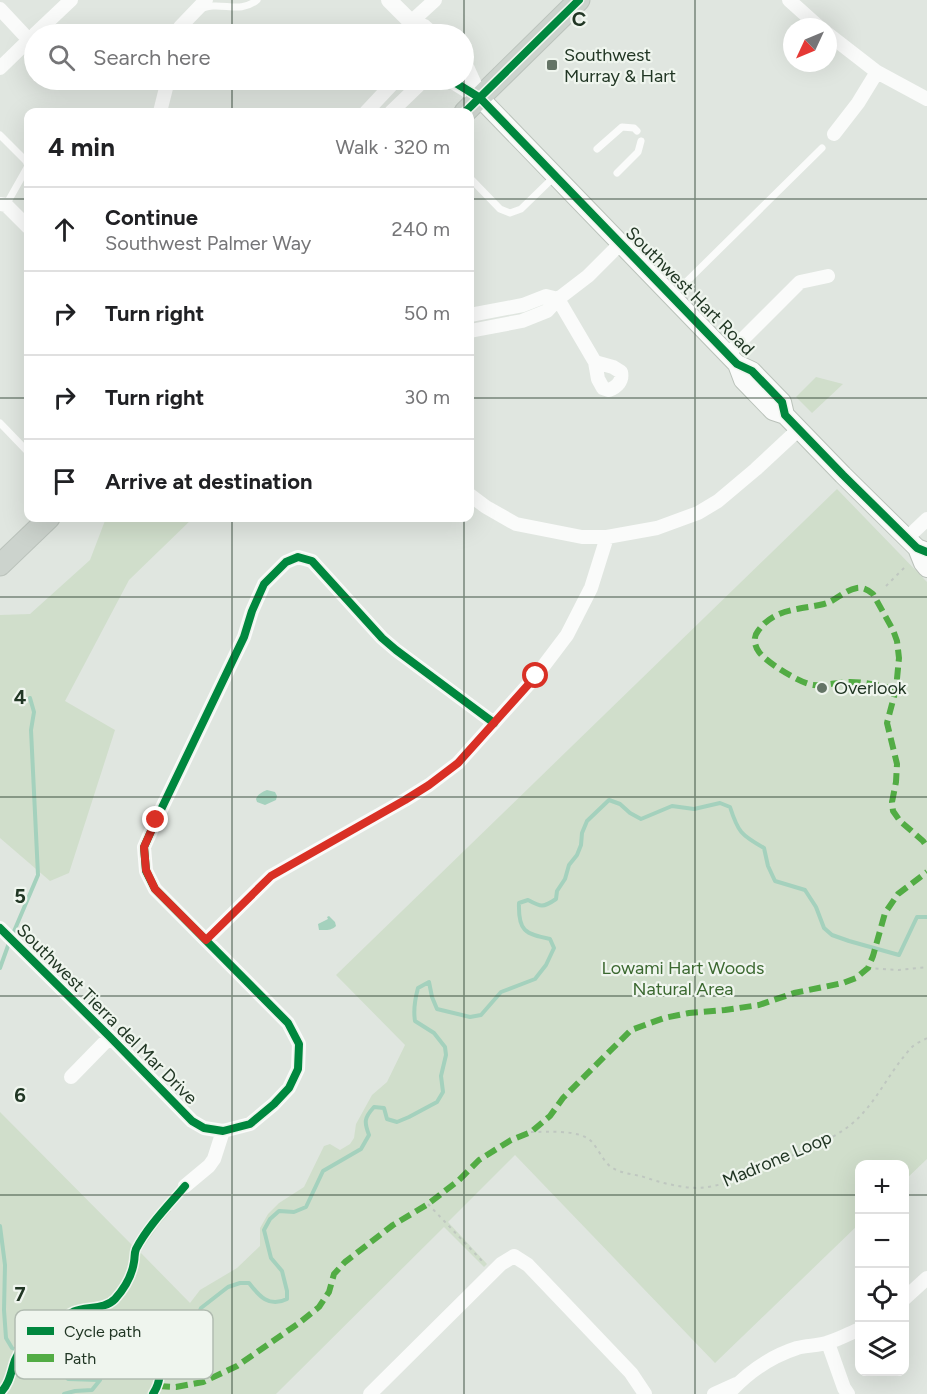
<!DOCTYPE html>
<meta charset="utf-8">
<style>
body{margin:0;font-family:Figtree,sans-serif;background:#f6f6f6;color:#202124}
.controls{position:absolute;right:18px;bottom:18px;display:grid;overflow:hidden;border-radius:12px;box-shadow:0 6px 24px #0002}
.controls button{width:54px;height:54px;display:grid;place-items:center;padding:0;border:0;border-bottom:2px solid #e0e0e0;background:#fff;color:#202124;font:30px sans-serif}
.compass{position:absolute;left:783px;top:18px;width:54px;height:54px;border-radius:50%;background:#fff;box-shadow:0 6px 24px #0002;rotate:226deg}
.stop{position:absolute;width:18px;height:18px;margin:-14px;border:4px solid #d93025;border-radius:50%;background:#fff}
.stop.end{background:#d93025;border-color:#fff;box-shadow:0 2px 6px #0008}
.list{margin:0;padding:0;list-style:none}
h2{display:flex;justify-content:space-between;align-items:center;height:78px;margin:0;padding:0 24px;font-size:26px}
h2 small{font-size:20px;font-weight:400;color:#757577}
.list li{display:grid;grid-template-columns:39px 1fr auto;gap:18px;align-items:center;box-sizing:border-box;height:84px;padding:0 24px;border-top:2px solid #e0e0e0}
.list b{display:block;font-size:22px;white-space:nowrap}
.list p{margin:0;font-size:20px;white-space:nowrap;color:#757577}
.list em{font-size:20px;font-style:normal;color:#757577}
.icon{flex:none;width:33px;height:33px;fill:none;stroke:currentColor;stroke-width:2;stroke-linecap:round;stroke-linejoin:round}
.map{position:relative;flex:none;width:927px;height:1394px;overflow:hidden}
.search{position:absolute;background:#fff;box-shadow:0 6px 24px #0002;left:24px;top:24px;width:450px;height:66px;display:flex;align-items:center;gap:15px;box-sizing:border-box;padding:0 21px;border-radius:33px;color:#757577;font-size:22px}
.panel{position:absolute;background:#fff;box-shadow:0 6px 24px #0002;left:24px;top:108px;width:450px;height:414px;border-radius:12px}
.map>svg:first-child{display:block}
.green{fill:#d0decb}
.water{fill:#a4d1bd}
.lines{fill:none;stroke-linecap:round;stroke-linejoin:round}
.stream{stroke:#a4d1bd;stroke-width:4}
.secondary-casing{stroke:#bac2ba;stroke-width:20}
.primary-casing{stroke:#bbc3bc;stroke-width:23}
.path{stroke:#bfc7c0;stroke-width:2;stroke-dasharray:3 4.5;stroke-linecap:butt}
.service{stroke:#fafbfa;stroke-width:7}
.minor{stroke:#fafbfa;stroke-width:14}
.tertiary{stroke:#fafbfa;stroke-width:16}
.secondary{stroke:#fafbfa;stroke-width:18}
.primary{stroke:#ccd3cd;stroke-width:21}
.quiet{stroke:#52ac44;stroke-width:6;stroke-dasharray:12 6;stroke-linecap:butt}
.cycleway-casing{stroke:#eff5ee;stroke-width:11}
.cycleway{stroke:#00873e;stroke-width:8}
.route{stroke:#d93025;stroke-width:8}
.grid{fill:none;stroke:#213624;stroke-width:1.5;stroke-opacity:0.55}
.poi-dot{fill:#647466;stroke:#eff5ee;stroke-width:2}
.labels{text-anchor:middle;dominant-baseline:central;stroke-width:4.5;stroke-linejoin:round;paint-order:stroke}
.poi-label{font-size:18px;fill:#213624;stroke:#eff5ee;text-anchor:start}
.street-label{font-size:18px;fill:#213624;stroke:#eff5ee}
.park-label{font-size:18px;fill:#3b6830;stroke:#eff5ee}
.key{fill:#eff5ee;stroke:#b1bcb1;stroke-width:1.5}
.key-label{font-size:16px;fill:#213624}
.grid-label{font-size:20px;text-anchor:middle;font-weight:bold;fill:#213624;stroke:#eff5ee;stroke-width:4.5;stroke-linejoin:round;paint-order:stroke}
</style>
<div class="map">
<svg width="927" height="1394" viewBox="0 0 927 1394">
<rect width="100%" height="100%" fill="#e0e6e0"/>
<!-- green -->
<path class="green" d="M816,377L843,384L812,413L796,397Z
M837,489L927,582V1159L905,1180L904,1164H860L859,1224L715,1363L515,1155L448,1222L487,1264L484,1267L444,1227L276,1394H0V1112L134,1247L165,1207L171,1211L159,1225L140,1252L190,1303L200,1290L237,1268L260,1246V1228L268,1214L279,1203L304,1187L324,1146L330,1144L340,1150L350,1144L354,1138L356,1124L372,1095L387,1082L405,1045L336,975Z
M106,518H193L129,580L65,701L115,730L69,873L50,881L0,838V615L30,614L90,560Z"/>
<!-- water -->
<path class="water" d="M267,790L275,792L277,796L276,800L265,805L257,802L256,799C258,794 262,792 267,790Z
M329,916L335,922L336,926C331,931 325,930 319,930L318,924L328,919L327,917Z"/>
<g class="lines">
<!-- stream -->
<path class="stream" d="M12,936L38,875L31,730L34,712L30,698
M0,968L9,943
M0,1226L5,1265L4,1310L6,1338L12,1348L44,1360L59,1369L68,1379L99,1380
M64,1394L75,1391L92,1390L100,1380L107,1349L113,1340L120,1336L142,1318L159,1320L177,1328L188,1329L195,1322L201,1308L228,1287L240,1283H249C259,1296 269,1308 287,1299V1291L282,1271L271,1258L264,1230L270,1219L279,1211L294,1212L306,1207L323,1171L361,1149L369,1135C364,1122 364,1118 374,1107L384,1108L387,1119L397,1122L409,1117L437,1102L443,1092L441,1076L446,1055L445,1047L434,1033L415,1021C413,1009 415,999 418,988L429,982L432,997L437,1009L470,1017L481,1015L501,992L535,979L546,965L554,948L550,939C525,934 518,931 519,903L528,900C541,907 543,908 556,899L557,891L565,879L569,865L577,855L581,845L582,833L587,821L609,800L620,804L630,813L641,819L672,806L694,809L720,803L730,807C738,832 741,835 764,848L768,866L775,881L805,890L816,907L824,928L832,935L849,941L899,955L917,917H927"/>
<defs>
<path id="secondary" d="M480,98L737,364L752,371L782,402L785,415L843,475L917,548L927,552
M737,364L743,380L773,411L785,415
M917,548L923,563L927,568"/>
<path id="primary" d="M465,112L579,0
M0,565L49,518"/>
</defs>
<!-- secondary casing -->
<use href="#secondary" class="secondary-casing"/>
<!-- primary casing -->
<use href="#primary" class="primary-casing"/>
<!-- path -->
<path class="path" d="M886,586L907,565
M868,968L899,970L927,967
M531,1132C548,1132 580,1129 592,1142C599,1150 603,1161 611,1167C620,1173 631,1174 641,1176C650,1179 659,1182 668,1184C683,1187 697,1190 713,1186C739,1181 765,1169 789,1157C814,1146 844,1135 863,1113C881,1093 893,1067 912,1047C916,1043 922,1041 927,1038
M428,1204L484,1263"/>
<!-- service -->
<path class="service" d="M203,8C206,7 209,6 213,6C229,5 242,12 257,0
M0,135L26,161L28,166L6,205
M597,149L622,127L634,128L637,131
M617,173L638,152L641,141
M470,178L500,209L510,213L521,209L555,176
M672,296L822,148
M0,423L28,452"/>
<!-- minor -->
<path class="minor" d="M789,0L819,27
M0,9L29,40
M411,22L435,0
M35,34L71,0
M179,34L180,27L206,0
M828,34L877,72L927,99
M0,68L34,35
M160,112L168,80
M366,112L396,80
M391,112L418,86L419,82L417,80
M834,134L858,103L877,72
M0,204L6,205L28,227
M558,299L595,362
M470,315L523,305L546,296L558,299
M470,331L522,321L547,311L558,299L588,276L620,244
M728,354L800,282L828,276
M595,362L613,367L621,372C623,381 617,387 609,390L603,388L598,379Z
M470,495L486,507L516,524L582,537H607L657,528L698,513L718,501L756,469L799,429
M907,538L927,519
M0,928L110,1037L192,1121L204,1128L223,1131L250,1124L274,1104L289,1088L298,1069L299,1044L288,1023L155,889L146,871L144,847L156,820L244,637L252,611L264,584L286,562L298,557L312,561L382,638L396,650L494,723
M206,940L271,876L405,800L429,785L458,763L536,676L567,635L591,588L607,537
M71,1077L110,1037
M185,1186L209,1166L214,1159L223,1131
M904,1299L927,1278
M828,1343L844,1388L848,1394
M370,1394L501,1264L514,1256L528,1265L631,1373L645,1394
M714,1394L736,1384
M728,1394C748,1372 769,1357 797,1348C808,1345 819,1346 829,1342C840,1339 850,1333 860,1329"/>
<!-- tertiary -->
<path class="tertiary" d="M389,0L411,22L424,27L432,34
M464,66L467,69L480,98
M451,80L480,98"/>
<!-- secondary -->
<use href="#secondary" class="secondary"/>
<!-- primary -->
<use href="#primary" class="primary"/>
<!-- quiet -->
<path class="quiet" d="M896,689C881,686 865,682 850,682C838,682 826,686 813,685C800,683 767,663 759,652C754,645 753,637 758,631C774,608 799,610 824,604C836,601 844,590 857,588C863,587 868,590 873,594L893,630L897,641L899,658L896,689L887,723L897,764L896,782L892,802L893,811L900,821L923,841L927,847
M158,1386L176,1387L203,1382L237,1366L299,1323L319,1307L329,1292L334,1274L345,1262L393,1225L428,1204L459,1180L479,1160L511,1140L531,1132L550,1116L563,1098L631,1030L664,1018L689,1013L725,1010L759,1005L794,993L843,983L856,978L868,968L873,956L885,913L898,894L927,872"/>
<defs>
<path id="cycleway" d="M451,80L480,98L737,364L752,371L782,402L785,415L843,475L917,548L927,552
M465,112L579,0
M0,928L110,1037L192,1121L204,1128L223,1131L250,1124L274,1104L289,1088L298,1069L299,1044L288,1023L155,889L146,871L144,847L156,820L244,637L252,611L264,584L286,562L298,557L312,561L382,638L396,650L494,723
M63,1323C71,1301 101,1314 115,1299C124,1289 132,1275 134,1262C135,1257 134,1254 136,1249C148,1226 168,1206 185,1186
M0,1393C10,1384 11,1371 15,1360C21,1346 29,1337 42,1329C66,1316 123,1320 143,1340C147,1344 150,1350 153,1355C161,1369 162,1380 153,1394"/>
</defs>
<!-- cycleway casing -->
<use href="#cycleway" class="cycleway-casing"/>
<!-- cycleway -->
<use href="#cycleway" class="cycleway"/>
</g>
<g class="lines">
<!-- route -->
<path class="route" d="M156,820L144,847L146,870L155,889L206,940L271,876L405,800L429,785L458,763L536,676"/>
</g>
<!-- grid -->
<path class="grid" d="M232,0V34M464,0V34M695,0V1394M464,34V80M232,80V112M464,80V112M0,199H28M470,199H927M0,398H28M470,398H927M232,518V1394M464,518V1394M0,597H927M0,797H927M0,996H927M0,1195H860M904,1195H927"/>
<!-- markers -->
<g class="poi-dot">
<rect x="546" y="59" width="12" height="12" rx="3"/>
<circle cx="822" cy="688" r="6"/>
</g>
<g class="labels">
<!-- poi labels -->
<g class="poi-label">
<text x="564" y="55">Southwest<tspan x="564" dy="21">Murray &amp; Hart</tspan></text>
<text x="834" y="688">Overlook</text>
</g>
<!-- street labels -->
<g class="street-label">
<text transform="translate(690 291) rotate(45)">Southwest Hart Road</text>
<text transform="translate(107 1014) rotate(45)">Southwest Tierra del Mar Drive</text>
<text transform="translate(777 1159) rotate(-23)">Madrone Loop</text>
</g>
<!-- park labels -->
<g class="park-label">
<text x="683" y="968">Lowami Hart Woods<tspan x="683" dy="21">Natural Area</tspan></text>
</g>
</g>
<!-- legend -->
<rect x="15" y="1310" width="198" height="69" rx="9" class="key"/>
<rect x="27" y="1327" width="27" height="8" fill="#00873e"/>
<rect x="27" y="1354" width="27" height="8" fill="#52ac44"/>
<g class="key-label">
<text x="64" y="1337">Cycle path</text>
<text x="64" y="1364">Path</text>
</g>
<g class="grid-label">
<text x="579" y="26">C</text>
<text x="20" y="704">4</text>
<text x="20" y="903">5</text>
<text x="20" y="1102">6</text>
<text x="20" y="1301">7</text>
</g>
</svg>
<div class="controls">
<button>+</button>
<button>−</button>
<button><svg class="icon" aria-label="locate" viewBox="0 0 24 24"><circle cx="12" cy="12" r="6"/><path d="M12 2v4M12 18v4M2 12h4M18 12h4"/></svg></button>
<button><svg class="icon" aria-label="layers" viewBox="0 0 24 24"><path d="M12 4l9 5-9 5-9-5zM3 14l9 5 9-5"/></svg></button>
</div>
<svg class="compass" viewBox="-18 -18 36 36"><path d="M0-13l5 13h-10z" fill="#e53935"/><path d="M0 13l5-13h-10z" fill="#757577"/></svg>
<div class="stop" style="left:536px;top:676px"></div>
<div class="stop end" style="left:156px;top:820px"></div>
<div class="search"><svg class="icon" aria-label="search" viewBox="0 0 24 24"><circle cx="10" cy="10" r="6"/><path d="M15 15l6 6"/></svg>Search here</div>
<section class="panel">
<h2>4 min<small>Walk · 320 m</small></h2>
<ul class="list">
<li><svg class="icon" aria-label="ahead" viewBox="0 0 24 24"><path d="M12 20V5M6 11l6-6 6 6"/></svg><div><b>Continue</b><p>Southwest Palmer Way</p></div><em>240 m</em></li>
<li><svg class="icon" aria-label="right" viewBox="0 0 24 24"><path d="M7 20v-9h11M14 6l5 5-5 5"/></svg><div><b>Turn right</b></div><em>50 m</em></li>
<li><svg class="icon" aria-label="right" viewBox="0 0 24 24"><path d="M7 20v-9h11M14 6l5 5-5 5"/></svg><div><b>Turn right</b></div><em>30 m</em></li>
<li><svg class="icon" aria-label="arrive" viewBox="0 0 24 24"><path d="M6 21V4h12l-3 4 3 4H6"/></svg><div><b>Arrive at destination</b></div></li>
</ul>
</section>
</div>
